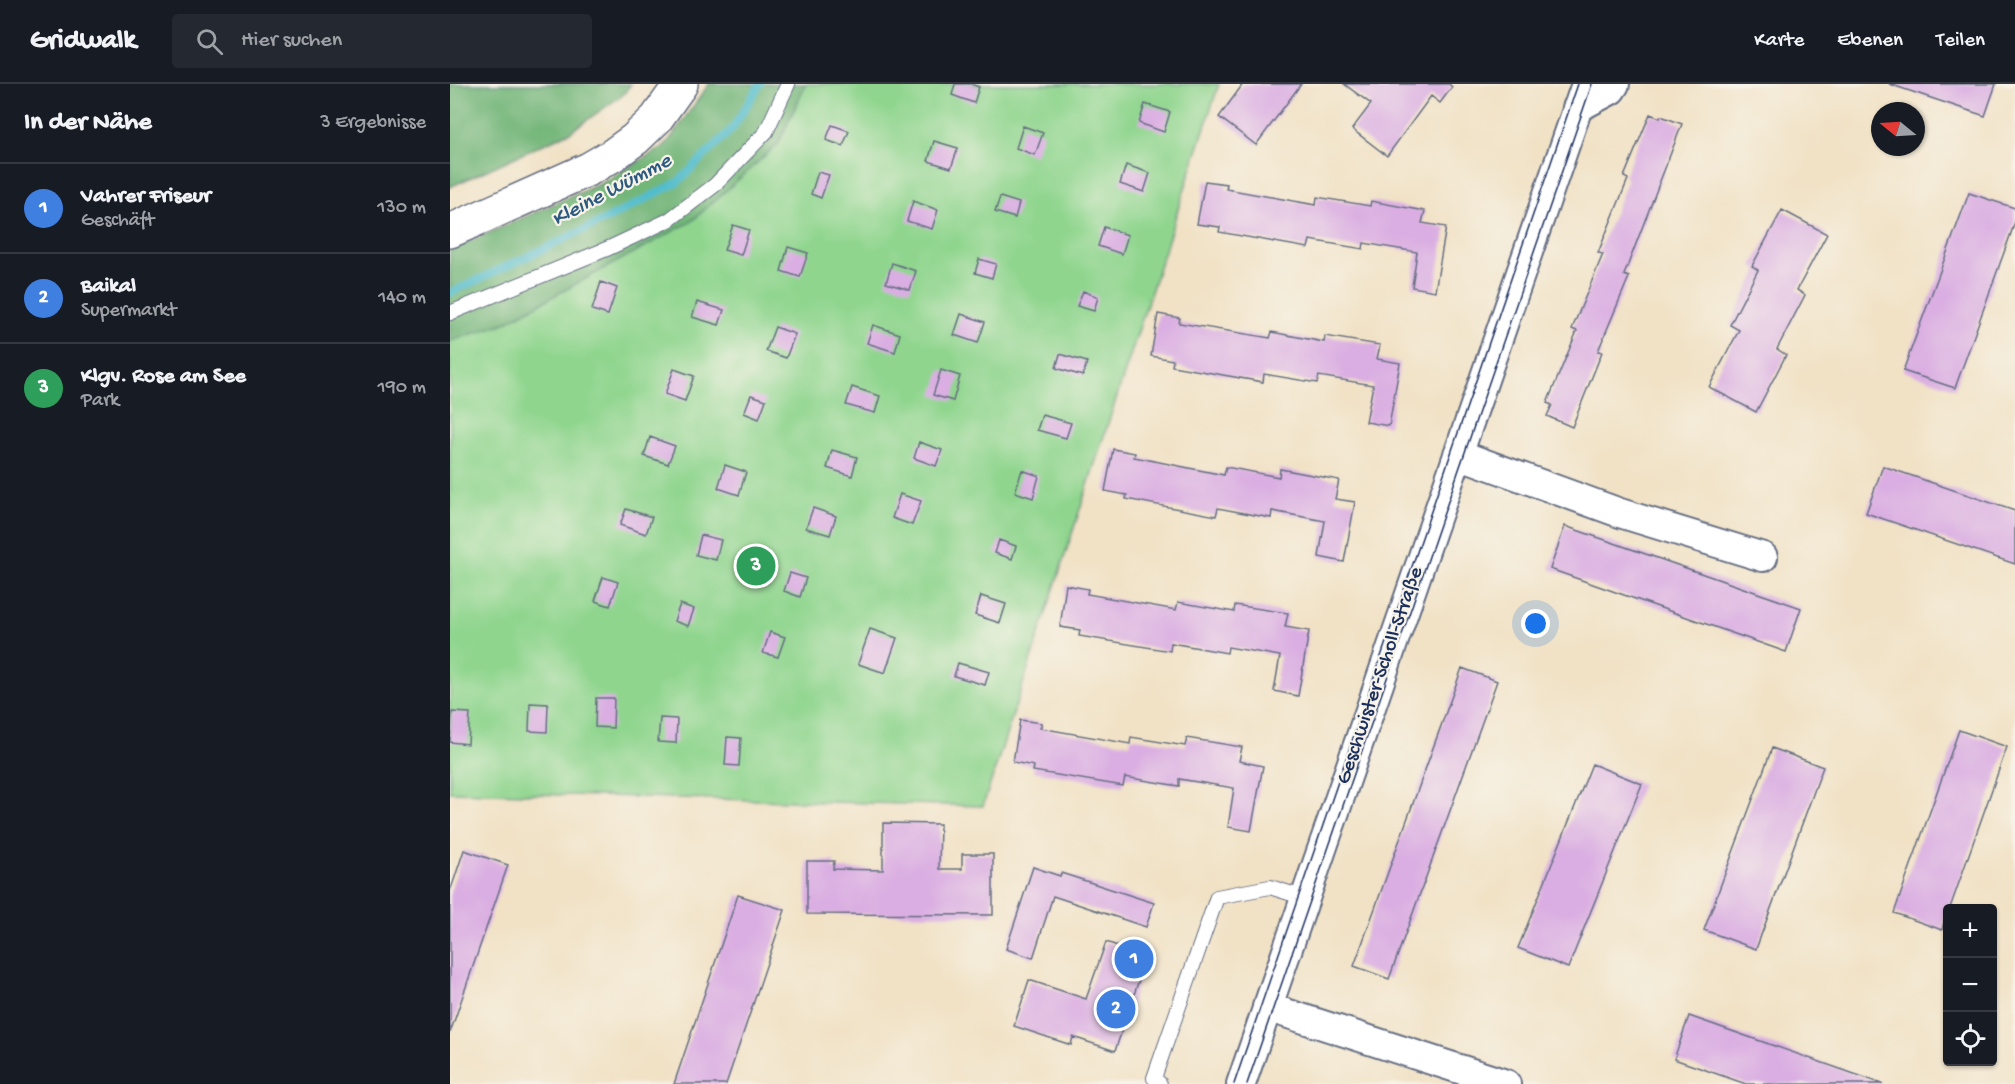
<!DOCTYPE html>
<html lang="de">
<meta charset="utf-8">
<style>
body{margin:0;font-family:"Gochi Hand",sans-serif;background:#242831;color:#f1f3f6}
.controls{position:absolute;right:18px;bottom:18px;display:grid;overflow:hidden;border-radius:6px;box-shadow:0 2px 4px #0004}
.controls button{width:54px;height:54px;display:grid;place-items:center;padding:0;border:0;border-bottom:2px solid #363941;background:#171b24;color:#f1f3f6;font:30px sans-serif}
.compass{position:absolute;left:1421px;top:18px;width:54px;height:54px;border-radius:50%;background:#171b24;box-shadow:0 2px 4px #0004;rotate:288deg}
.you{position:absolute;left:1086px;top:540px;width:21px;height:21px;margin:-15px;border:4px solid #fff;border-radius:50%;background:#1a73e8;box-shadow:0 0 0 9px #1a73e833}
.badge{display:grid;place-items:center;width:39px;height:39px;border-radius:50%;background:#0f766e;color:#fff;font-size:20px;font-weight:700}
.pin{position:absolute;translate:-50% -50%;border:3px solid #fff;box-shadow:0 2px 6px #0006}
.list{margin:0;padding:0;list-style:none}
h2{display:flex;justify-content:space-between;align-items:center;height:78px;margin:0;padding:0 24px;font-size:26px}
h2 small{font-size:20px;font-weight:400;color:#9ea1a6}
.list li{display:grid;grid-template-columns:39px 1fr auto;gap:18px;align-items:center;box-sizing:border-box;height:90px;padding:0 24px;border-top:2px solid #363941}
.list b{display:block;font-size:22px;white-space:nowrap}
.list p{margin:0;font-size:20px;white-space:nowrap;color:#9ea1a6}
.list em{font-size:20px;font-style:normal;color:#9ea1a6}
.icon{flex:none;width:33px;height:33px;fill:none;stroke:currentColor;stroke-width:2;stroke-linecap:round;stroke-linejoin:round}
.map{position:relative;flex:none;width:1565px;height:1000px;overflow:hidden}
header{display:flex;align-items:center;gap:36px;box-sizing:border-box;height:84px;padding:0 30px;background:#171b24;border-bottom:2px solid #363941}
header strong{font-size:28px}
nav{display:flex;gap:33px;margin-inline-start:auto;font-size:21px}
.search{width:420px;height:54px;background:#242831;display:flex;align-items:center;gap:15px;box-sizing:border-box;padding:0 21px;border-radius:6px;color:#9ea1a6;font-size:22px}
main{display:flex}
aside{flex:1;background:#171b24}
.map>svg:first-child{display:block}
.green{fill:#8fd58e;stroke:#558276;stroke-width:1.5}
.forest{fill:#73b679;stroke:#47726c;stroke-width:1.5}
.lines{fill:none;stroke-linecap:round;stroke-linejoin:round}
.stream{stroke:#51bccc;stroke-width:8}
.building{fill:#daaee2}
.service-casing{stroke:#666e82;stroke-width:16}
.minor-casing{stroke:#666e82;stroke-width:32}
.motorway-casing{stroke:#666e82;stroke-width:36}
.service{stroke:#fff;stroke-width:14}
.minor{stroke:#fff;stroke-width:28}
.motorway{stroke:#fff;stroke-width:33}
.tram{stroke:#1b2f5e;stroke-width:1.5}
.labels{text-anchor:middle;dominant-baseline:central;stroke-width:4.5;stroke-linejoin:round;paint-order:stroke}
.street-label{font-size:21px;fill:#1b2f5e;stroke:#f7f3e8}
.water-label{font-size:22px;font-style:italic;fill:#2b597f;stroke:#f7f3e8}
</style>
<header>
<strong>Gridwalk</strong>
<div class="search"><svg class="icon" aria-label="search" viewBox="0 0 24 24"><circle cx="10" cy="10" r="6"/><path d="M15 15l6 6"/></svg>Hier suchen</div>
<nav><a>Karte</a><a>Ebenen</a><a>Teilen</a></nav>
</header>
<main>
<aside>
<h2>In der Nähe<small>3 Ergebnisse</small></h2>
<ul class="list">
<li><span class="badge" style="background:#3f7fe0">1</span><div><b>Vahrer Friseur</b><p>Geschäft</p></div><em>130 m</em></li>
<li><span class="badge" style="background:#3f7fe0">2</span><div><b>Baikal</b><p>Supermarkt</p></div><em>140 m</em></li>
<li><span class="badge" style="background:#2e9e5b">3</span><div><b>Klgv. Rose am See</b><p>Park</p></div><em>190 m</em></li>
</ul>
</aside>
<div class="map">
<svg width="1565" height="1000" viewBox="0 0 1565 1000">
<rect width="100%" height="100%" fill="#f7f3e8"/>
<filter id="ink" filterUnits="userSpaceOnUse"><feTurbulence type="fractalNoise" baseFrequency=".0167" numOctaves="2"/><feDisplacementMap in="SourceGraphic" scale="12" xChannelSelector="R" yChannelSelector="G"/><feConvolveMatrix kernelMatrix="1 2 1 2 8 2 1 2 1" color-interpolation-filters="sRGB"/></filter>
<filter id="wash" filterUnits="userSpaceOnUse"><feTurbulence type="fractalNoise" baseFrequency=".008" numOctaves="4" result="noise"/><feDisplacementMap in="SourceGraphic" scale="24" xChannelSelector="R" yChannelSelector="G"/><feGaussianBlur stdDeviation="1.35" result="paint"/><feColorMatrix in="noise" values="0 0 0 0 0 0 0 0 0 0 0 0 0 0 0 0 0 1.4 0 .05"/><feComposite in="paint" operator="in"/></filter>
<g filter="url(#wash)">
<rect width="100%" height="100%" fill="#f1e2c6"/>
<!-- green -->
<path class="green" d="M356,0H769L533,722L0,708V257L52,240L328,60Z"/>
<!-- forest -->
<path class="forest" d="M0,0H181L174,10L120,48L0,103Z
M259,0H356L328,60L242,137L52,240L0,257V166L152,99L215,62Z"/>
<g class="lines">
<!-- stream -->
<path class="stream" d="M0,209L159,134L228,98L282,45L310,0"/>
</g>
<g id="blocks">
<!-- building -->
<path class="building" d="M505,0H521L529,3L524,19L502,11Z
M793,0H851L806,61L769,33Z
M894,0H999L1002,3L990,19L981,12L937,72L902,45L921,20Z
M1439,0H1546L1535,32Z
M695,20L720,28L714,48L689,39Z
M1200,30L1210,34L1211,32L1232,40L1174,191L1179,193L1148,267L1152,268L1122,343L1097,332L1102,321L1097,319L1127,247L1122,245L1153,170L1148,169L1174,105L1178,95L1174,93Z
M382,41L399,47L393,62L376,56Z
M573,42L593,49L585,71L566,64Z
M484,57L508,64L501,84L478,77Z
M676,81L700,89L694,108L670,100Z
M368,88L379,91L371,114L361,110Z
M755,97L777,100L776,105L866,121L867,113L920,122L921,117L975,127L972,139L996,143L985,207L962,203L967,168L914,159L913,165L860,156L858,164L769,148L770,143L747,140Z
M1519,109L1565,124V138L1505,304L1453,287Z
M550,113L569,119L565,134L545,128Z
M463,117L488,126L482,145L457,137Z
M1332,126L1377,150L1347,206L1355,211L1327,265L1336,271L1306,328L1259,303L1289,246L1280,241L1308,186L1302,182Z
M283,141L299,146L291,171L274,166Z
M654,143L678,151L672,170L648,162Z
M338,163L358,169L350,193L331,187Z
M529,175L546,180L542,194L525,189Z
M442,179L466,187L460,206L436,199Z
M151,198L167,204L158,231L142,226Z
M633,207L648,213L644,227L627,222Z
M247,218L274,226L269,241L242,233Z
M511,230L535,238L528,259L504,251Z
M708,230L730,234L729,239L820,254L822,248L874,258L875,252L930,261L927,275L950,279L939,342L916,338L923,301L869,292L867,299L814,290L813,298L722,282L723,276L701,272Z
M423,241L450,250L445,268L417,259Z
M325,243L345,250L336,274L316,267Z
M610,270L637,278L633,292L606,284Z
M224,285L244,292L235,317L215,310Z
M491,286L510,292L503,317L483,311Z
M402,303L430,312L425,329L396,321Z
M301,311L316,316L309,335L294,329Z
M592,331L621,339L616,354L587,346Z
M200,353L225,362L218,380L194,372Z
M469,358L492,366L486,382L464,374Z
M663,365L685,369L684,373L774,391L776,383L829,393L830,385L889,396L885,415L905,418L894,478L869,473L875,437L822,427L821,434L768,424L766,432L676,415L677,411L655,407Z
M382,366L407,373L402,392L377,384Z
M275,381L296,388L289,411L268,404Z
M1433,382L1565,427V480L1416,429Z
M572,386L589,392L583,414L565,408Z
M450,410L471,417L462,441L442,434Z
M363,424L386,432L380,451L356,444Z
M176,425L202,433L196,450L170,441Z
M1115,442L1351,524L1336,568L1100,485Z
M251,451L271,456L266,476L246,471Z
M549,456L566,462L562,475L545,469Z
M340,489L356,494L350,513L334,507Z
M153,493L168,498L160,522L145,517Z
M616,501L638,505L637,510L726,526L728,518L784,528L785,521L838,529L835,543L859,547L848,612L824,607L830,572L778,563L777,569L721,559L720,567L629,552L630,546L610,543Z
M531,512L556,520L550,539L525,531Z
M230,520L244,525L238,542L224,537Z
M420,545L447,554L435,589L408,580Z
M320,548L335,553L328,573L313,569Z
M508,579L539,588L535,601L504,592Z
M1012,584L1047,597L939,895L904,882Z
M146,614H164L163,644L145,643Z
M80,619L98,620L97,648L79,647Z
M2,628L20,629L18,660L0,658Z
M210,634L227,635L226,659L208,658Z
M570,636L592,639L590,644L680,660L681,653L735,662L737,654L792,663L789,677L813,682L801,747L778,743L784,704L729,695V702L675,693L673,702L583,687L584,682L563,678Z
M1509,646L1557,663L1500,824L1497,825L1492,846L1444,829Z
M277,653L291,654L289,682L275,681Z
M1322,664L1373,683L1306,865L1254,846Z
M1142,680L1192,700L1118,884L1068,864Z
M433,739L490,740L489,785H512V770H543V831L357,830V777H384L383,785L433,786Z
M14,766L58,781L0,949V808Z
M583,783L610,792L611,789L704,819L696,843L603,812L583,874L556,865Z
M288,811L335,826L276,1000H224Z
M656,858L697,872L665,967L623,953L621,961L564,942L579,896L636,915Z
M1239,932L1433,1000H1296L1224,975Z"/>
</g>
</g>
<g filter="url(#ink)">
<use href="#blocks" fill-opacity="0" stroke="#666e82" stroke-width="1.5"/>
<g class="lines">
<defs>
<path id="service" d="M0,229L159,164L219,136L265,101L316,48L338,0
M710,1000L704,994L767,813L820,803L855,814"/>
<path id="minor" d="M1127,24L1161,6L1165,0
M1008,370L1170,429L1313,473
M817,923L1056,1000
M791,1000L1136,0"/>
<path id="motorway" d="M0,147L139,85L163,71L185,55L206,35L231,0"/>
</defs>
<!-- service casing -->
<use href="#service" class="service-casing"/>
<!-- minor casing -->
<use href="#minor" class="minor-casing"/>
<!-- motorway casing -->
<use href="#motorway" class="motorway-casing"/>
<!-- service -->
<use href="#service" class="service"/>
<!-- minor -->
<use href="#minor" class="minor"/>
<!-- motorway -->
<use href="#motorway" class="motorway"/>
<!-- tram -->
<path class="tram" d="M784,1000L1128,0
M797,1000L1142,0"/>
</g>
</g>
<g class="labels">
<!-- street labels -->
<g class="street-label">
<text transform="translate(931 592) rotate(-71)">Geschwister-Scholl-Straße</text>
</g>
<!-- water labels -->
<g class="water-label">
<text transform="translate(162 107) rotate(-28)">Kleine Wümme</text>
</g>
</g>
</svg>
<div class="controls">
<button>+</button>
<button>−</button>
<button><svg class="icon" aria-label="locate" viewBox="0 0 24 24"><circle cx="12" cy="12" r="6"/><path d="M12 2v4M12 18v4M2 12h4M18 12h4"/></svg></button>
</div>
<svg class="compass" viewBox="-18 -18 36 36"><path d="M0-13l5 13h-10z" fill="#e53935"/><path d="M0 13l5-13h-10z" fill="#9ea1a6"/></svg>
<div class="you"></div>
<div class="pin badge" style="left:684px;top:875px;background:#3f7fe0">1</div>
<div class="pin badge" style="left:666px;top:925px;background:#3f7fe0">2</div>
<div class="pin badge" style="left:306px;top:482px;background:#2e9e5b">3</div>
</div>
</main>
